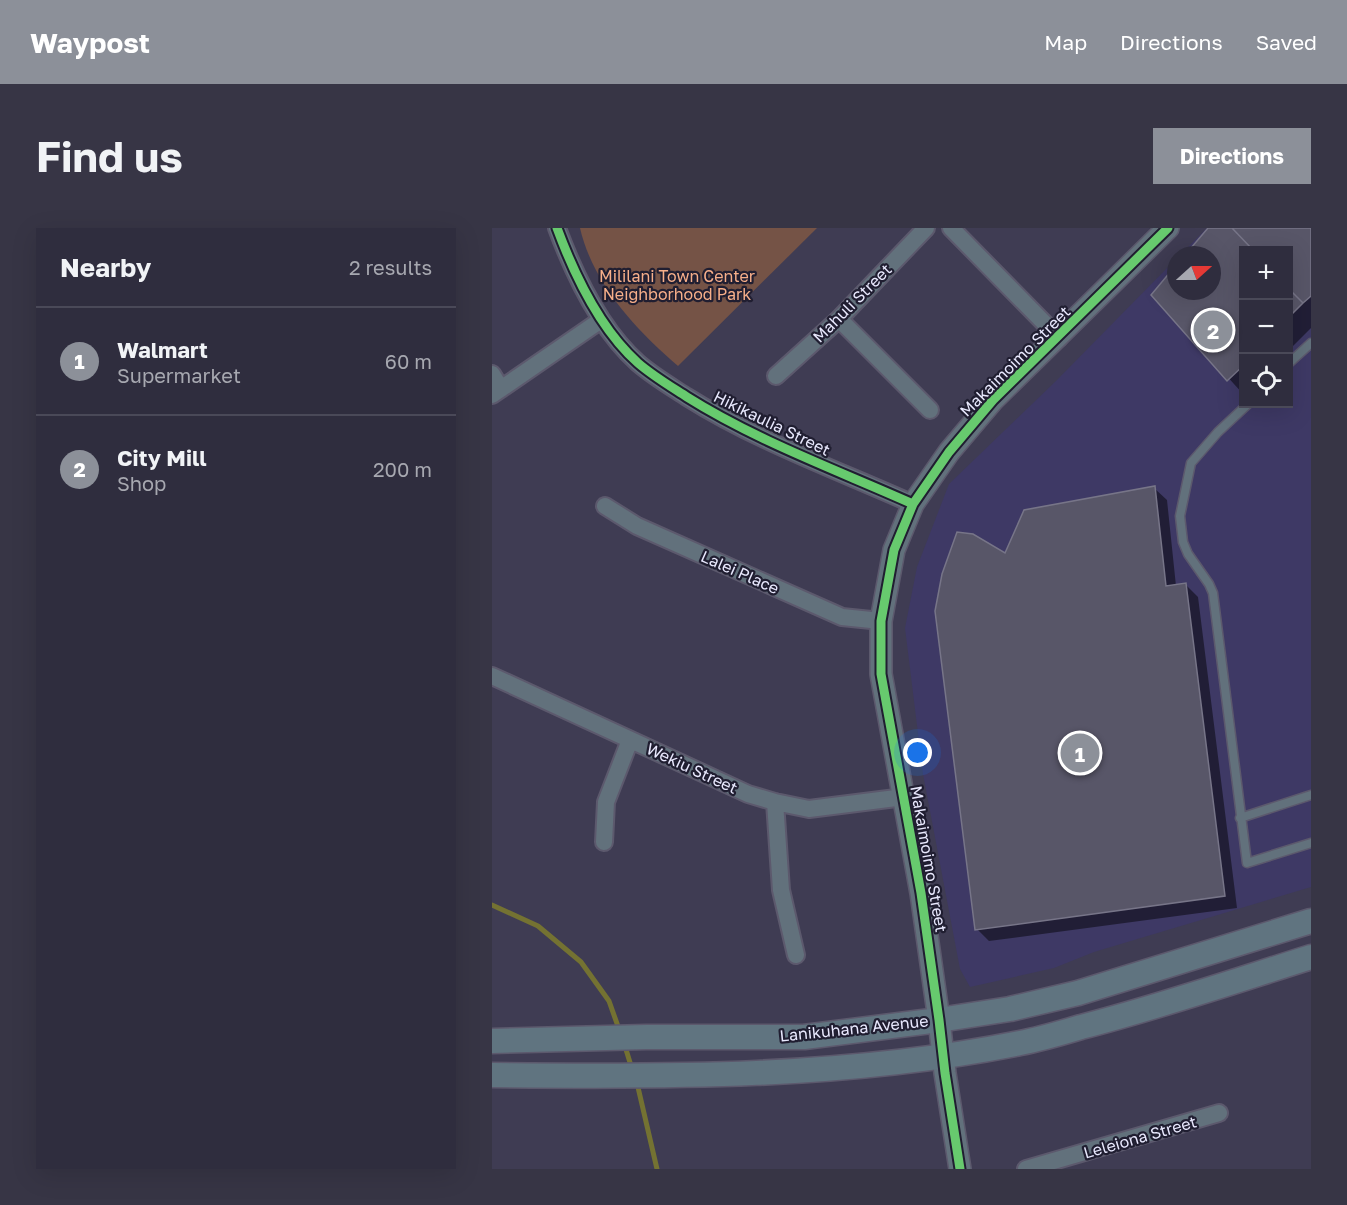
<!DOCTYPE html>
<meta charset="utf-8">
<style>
body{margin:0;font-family:"Golos Text",sans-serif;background:#373545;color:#f1f3f6}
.controls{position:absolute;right:18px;top:18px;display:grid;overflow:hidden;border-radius:0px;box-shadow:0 6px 24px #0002}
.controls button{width:54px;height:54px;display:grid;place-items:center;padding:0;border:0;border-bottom:2px solid #4a4958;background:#2f2d3e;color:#f1f3f6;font:30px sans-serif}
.compass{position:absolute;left:675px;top:18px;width:54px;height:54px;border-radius:50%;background:#2f2d3e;box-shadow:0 6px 24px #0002;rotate:69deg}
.you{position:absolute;left:426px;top:525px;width:21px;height:21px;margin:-15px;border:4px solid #fff;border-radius:50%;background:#1a73e8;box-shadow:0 0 0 9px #1a73e833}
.badge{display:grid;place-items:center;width:39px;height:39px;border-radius:50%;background:#8c9099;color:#fff;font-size:20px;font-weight:700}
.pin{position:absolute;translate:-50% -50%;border:3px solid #fff;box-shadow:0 2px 6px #0006}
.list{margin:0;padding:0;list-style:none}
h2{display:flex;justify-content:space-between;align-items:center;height:78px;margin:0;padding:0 24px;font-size:26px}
h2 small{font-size:20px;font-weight:400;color:#a7a8b0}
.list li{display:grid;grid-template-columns:39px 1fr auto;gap:18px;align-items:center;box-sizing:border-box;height:108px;padding:0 24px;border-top:2px solid #4a4958}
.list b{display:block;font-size:22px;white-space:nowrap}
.list p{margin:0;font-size:20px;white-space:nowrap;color:#a7a8b0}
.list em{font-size:20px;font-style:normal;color:#a7a8b0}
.icon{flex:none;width:33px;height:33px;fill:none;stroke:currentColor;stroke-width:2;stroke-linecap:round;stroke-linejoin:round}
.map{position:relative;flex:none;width:819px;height:941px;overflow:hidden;border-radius:0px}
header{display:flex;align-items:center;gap:36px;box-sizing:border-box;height:84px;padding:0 30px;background:#8c9099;color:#fff}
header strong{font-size:28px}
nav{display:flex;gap:33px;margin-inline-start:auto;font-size:21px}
.intro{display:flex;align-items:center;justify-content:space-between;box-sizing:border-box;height:144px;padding:0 36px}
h1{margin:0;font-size:42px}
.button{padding:15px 27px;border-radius:0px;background:#8c9099;color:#fff;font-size:21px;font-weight:700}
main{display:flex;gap:36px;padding:0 36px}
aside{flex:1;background:#2f2d3e;border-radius:0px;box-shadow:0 6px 24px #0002}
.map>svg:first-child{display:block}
.built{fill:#3e3965;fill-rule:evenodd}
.green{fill:#755346}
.shadow{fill:#0007}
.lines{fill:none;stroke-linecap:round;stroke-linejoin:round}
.stream{stroke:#747232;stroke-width:5}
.building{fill:#585668;stroke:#777588;stroke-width:1.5}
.service-casing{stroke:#5c596d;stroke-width:11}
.minor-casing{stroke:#5c596d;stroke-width:20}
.tertiary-casing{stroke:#5c596d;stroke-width:24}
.secondary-casing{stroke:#5c596d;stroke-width:27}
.service{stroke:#62717c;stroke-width:8}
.minor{stroke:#62717c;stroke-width:16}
.tertiary{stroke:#62717c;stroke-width:21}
.secondary{stroke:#607480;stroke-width:24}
.cycleway-casing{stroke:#201e31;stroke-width:13}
.cycleway{stroke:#67ca6e;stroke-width:9}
.labels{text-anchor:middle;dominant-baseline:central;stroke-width:4.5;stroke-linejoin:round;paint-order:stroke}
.park-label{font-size:16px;fill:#f7af8a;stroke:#201e31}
.street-label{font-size:16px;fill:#e9e9fe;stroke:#201e31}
</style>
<header>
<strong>Waypost</strong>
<nav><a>Map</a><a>Directions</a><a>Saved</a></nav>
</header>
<div class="intro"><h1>Find us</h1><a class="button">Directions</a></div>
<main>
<aside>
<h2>Nearby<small>2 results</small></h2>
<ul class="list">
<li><span class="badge">1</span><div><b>Walmart</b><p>Supermarket</p></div><em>60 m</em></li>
<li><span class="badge">2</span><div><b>City Mill</b><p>Shop</p></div><em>200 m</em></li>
</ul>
</aside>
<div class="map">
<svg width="819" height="941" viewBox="0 0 819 941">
<rect width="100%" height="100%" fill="#3f3c53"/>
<!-- built -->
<path class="built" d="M715,0H819V659L602,724L562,740L478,759L468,741L431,546L413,400L425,339L457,256L564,153L684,31V63H720V27H688ZM752,22H796V176H752Z"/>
<!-- green -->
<path class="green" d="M88,0H325L186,138C144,102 101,56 88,0Z"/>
<!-- shadow -->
<path class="shadow" d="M718,0H819V100L796,123V22H752V167L661,67L684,40V63H720V27H695Z
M662,260L675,272L684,358L693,356L706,369L745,680L497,713L485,701L514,327Z"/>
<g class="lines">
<!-- stream -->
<path class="stream" d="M0,677L46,698L89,734L117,773L128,804
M132,815L140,841
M145,855L165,941"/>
</g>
<!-- building -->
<path class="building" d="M716,0H740L761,22H752V137L735,153L659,67L684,37V63H720V27H693Z
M740,0H819V68L811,75L796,60V22H761Z
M796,60L811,75L796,90Z
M663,258L674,358L694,355L733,668L483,702L443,383L450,346L465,304L481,306L513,325L532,282Z"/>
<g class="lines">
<defs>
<path id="service" d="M796,136L819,115
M756,176L726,204L699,235L688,288L691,314L696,326L717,356L721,365L755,635L819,615
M748,590L819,567"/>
<path id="minor" d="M65,0C82,46 109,102 146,135C161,148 178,158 195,169C265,213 345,242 421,276
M459,0L567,110
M347,91L438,182
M0,146L9,161
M284,148L347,91L434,0
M0,167L109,92
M113,278L145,298L350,389L389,393
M0,448L256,566L283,574L317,581L412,569
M283,574L289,662L304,727
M112,614L114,574L138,512
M534,941L727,885"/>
<path id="tertiary" d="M468,941L453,845L447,792L429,665L389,446V393L402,322L421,276L457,224L501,172L676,0"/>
<path id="secondary" d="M0,813L154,809H312L447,792L518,781L586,765L819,693
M0,847C176,849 354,850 528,815C549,811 569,805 589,799C667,779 743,753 819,729"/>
</defs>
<!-- service casing -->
<use href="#service" class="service-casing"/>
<!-- minor casing -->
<use href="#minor" class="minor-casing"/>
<!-- tertiary casing -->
<use href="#tertiary" class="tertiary-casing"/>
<!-- secondary casing -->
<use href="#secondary" class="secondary-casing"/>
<!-- service -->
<use href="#service" class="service"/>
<!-- minor -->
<use href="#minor" class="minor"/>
<!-- tertiary -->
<use href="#tertiary" class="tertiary"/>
<!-- secondary -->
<use href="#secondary" class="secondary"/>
<defs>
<path id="cycleway" d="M65,0C82,46 109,102 146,135C161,148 178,158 195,169C265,213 345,242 421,276
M468,941L453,845L447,792L429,665L389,446V393L402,322L421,276L457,224L501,172L676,0"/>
</defs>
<!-- cycleway casing -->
<use href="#cycleway" class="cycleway-casing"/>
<!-- cycleway -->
<use href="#cycleway" class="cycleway"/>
</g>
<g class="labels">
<!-- park labels -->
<g class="park-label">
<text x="185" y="48">Mililani Town Center<tspan x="185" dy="18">Neighborhood Park</tspan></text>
</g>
<!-- street labels -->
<g class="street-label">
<text transform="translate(360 75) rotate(-45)">Mahuli Street</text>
<text transform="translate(523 133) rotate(-45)">Makaimoimo Street</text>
<text transform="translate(280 195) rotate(26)">Hikikaulia Street</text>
<text transform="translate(248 344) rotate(24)">Lalei Place</text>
<text transform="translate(200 540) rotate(25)">Wekiu Street</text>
<text transform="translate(437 631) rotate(80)">Makaimoimo Street</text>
<text transform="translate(362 800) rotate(-6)">Lanikuhana Avenue</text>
<text transform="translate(648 909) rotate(-16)">Leleiona Street</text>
</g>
</g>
</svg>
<div class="controls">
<button>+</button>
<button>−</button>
<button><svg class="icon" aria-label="locate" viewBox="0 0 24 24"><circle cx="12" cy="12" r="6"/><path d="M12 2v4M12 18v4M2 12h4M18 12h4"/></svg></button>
</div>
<svg class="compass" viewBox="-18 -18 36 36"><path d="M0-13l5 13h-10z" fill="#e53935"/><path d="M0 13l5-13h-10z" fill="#a7a8b0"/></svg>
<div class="you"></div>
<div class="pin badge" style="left:588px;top:525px">1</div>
<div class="pin badge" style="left:721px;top:102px">2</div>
</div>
</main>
